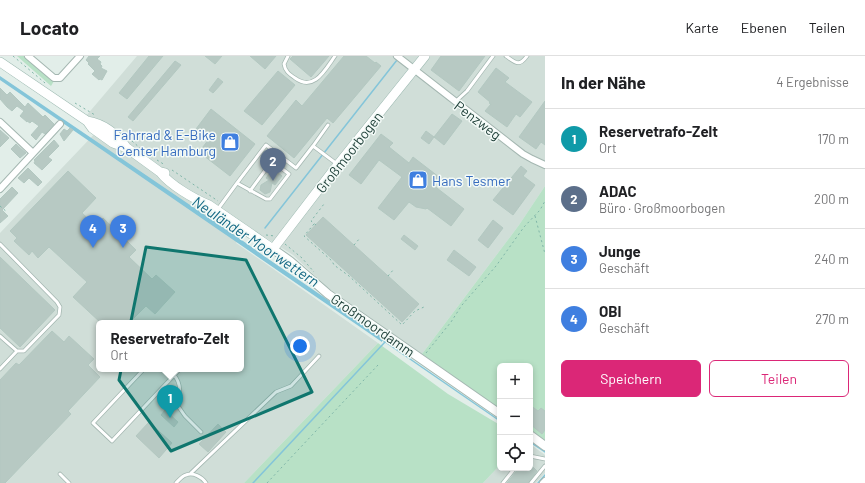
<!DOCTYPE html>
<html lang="de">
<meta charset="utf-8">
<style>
body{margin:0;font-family:Barlow,sans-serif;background:#f6f6f6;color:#202124}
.controls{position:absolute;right:12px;bottom:12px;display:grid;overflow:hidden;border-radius:6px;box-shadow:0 2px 6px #0003}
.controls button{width:36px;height:36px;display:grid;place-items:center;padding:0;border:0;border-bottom:1px solid #e0e0e0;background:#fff;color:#202124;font:20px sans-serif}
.you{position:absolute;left:300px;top:290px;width:14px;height:14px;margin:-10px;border:3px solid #fff;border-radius:50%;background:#1a73e8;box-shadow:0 0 0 6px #1a73e833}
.badge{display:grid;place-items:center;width:26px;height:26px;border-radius:50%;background:#db2777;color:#fff;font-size:13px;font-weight:700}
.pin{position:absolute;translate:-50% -33px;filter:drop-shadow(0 1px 2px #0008)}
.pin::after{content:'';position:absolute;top:21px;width:14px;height:12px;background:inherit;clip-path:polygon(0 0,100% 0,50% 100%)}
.popup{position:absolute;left:96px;top:264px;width:148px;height:52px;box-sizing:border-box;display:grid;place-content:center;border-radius:6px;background:#fff;filter:drop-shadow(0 1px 3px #0005);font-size:13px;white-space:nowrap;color:#757577}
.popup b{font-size:15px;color:#202124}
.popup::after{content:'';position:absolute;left:50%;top:100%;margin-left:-8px;border:8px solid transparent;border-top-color:#fff}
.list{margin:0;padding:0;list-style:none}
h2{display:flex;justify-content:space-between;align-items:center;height:52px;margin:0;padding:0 16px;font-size:17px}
h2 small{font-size:13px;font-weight:400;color:#757577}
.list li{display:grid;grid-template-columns:26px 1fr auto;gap:12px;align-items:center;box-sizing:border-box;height:60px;padding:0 16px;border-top:1px solid #e0e0e0}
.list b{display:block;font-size:15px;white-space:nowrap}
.list p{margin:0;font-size:13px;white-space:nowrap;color:#757577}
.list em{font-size:13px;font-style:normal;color:#757577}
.actions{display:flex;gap:8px;padding:12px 16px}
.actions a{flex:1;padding:9px 0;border:1px solid #db2777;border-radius:6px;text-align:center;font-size:14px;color:#db2777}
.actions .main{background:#db2777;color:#fff}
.icon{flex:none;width:22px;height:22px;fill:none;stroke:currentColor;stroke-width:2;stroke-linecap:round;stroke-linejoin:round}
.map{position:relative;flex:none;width:545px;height:427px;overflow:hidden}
header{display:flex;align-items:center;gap:24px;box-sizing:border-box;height:56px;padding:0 20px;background:#fff;border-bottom:1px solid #e0e0e0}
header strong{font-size:19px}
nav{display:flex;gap:22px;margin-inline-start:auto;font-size:14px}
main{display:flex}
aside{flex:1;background:#fff}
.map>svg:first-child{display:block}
.built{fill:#d0ded8;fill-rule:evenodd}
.green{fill:#b8e1c6}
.water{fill:#84c5d9}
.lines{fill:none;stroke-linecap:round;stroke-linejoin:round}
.stream{stroke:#84c5d9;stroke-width:1.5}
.building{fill:#b7c9c3;stroke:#b3c8c1}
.service-casing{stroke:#a4b7b1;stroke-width:4.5}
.minor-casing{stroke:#a4b7b1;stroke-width:8}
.tertiary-casing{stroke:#a4b7b1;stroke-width:10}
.secondary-casing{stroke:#9fbbb3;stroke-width:10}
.path{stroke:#7fb5a8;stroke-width:1;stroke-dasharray:2 3;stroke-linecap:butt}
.service{stroke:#fff;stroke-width:3}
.minor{stroke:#fff;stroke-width:6}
.tertiary{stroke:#fff;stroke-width:8}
.secondary{stroke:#fff;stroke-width:9}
.marked{fill:#0f766e;fill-opacity:0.2;stroke:#0f766e;stroke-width:3;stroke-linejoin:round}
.labels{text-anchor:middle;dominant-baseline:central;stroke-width:3;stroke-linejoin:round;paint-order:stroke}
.street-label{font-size:14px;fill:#20413a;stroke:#f3faf7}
.shop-label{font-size:14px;fill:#366cbe;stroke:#f3faf7;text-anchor:end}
.water-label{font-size:15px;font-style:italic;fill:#136884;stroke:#f3faf7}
</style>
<header>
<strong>Locato</strong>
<nav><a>Karte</a><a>Ebenen</a><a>Teilen</a></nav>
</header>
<main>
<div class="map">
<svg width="545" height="427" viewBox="0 0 545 427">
<rect width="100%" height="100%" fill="#e2eee9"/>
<!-- built -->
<path class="built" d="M137,0H545V130L519,169L422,298L327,231L293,199L249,171L236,187L272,212L378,287L244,427H0V177L101,71L86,60ZM99,267H241V313H99Z
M530,388L545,399V417L536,427H483L500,409V412H530Z"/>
<!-- green -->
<path class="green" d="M17,0H25L54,25L51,30Z
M545,130V384L530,374V310H500V353L422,298L519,169Z
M378,287L448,338L500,369V409L483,427H244Z"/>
<!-- water -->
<path class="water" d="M0,20L246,187L264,200L382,281V286L0,24Z"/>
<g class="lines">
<!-- stream -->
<path class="stream" d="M265,172L397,4
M381,283L500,365
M530,386L545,396
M253,427L385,286
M538,427L545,419"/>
</g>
<!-- building -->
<path class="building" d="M89,0H100L97,3L101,6L100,8L102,10L101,12L107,15L102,24L100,23L99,24L92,18L95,15L88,8L89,7L86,4Z
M149,0H163L127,43L119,37Z
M205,0H222L215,8Z
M250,0H276L265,13Z
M293,0H329L311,21L290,3Z
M344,0H366L375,7L376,6L381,10L333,67L327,62L294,102L267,80L296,44L302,50Z
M441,0H485L459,35L431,14Z
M175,5L181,9L133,65L128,61Z
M496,12L509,22L505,26L532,46L520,61L516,58L507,71L485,55L491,48L489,47L490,46L478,36Z
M278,15L295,29L262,69L244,55Z
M218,22L223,26L213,37L209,34Z
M0,32L7,39L10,36L25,51L28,47L43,61L45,59L54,68L45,78L42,76L36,84L31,79L39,70L32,65L30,67L27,65V66L20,60L24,55L17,50L12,55L7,51L0,43Z
M545,45V89L541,86L536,93L519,81Z
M211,53L255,88L230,120L199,96L209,83L196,73Z
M452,58L462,65L444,89L434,81Z
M70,72L73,74L64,85L60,78L64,73L67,75Z
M0,74L9,82L0,91Z
M426,75L434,81L429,88L421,82Z
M381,78L393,87L389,91L409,107L413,101L439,121L433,129L464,153L451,170L427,152L426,153L416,151L409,146L394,164L378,152L402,121L379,104L361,128L349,119Z
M54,84L59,90L48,101L52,104L42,114L34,107L35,105L34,104Z
M16,88L26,97L20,102L11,93Z
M521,110L527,115L523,120L535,129L513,159L493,144Z
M28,112L42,126L38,130L29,122L24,127L18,122Z
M273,113L282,120L275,129L272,127L270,136L265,138L260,134L261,129L269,124L266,122Z
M68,115L96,142L82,157L96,170L103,162L136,194L129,201L152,223L156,219L175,236L155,258L146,250L129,267H101L73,241L87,226L49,191L38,202L32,195L29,199L14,185L17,182L10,175Z
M12,131L18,137L2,154L8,160L0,167V143Z
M323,161L419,248L402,266L306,179Z
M493,164L503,172L488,192L478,184Z
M404,179L418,190L415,194L401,183Z
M454,194L476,211L469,220L447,204Z
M0,201L55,254L20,291L0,272Z
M52,275L64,286L69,280L94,303L88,309L100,321L68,355L71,358L5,427H0V324L16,307L19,309Z
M166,332L176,341L170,348L160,339Z
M530,349L538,355L541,352L545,355V374L542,378L530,368Z
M165,354L178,366L174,371L161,359Z
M149,366L172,387L159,402L136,380Z
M218,368L226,376L208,396L199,388Z
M530,408L537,415L528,427H507L519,412H530Z"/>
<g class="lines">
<defs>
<path id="service" d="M288,0L284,8C285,15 289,18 295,22C314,36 325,14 335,0
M506,0C516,7 519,11 527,0
M455,46L467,35L493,0
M328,69L313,90L337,108
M237,127L266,89L296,112L313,90
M218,153L237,127L266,143H270L289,118L272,105L250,135
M0,188L57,246L60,251L59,259L24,295H17L0,280
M0,313L17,295
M144,313L93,367L112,385L180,313
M174,319C182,328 180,340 178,350L185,360L201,376
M530,400L545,403
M191,417L276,336L291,330L319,300
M60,418L69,427
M176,427C179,424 182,420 186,419C193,416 202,421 206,427
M503,427L515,412
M531,427L545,410"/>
<path id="minor" d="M28,0L54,22H60L80,0
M397,0L523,98L532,103L545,109
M0,66L33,97
M0,133L60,68
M543,427L545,425"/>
<path id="tertiary" d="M273,193L290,205L328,238L500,358
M530,379L545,390"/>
<path id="secondary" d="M0,6L87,65L92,72L113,87L127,92L160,116L165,117
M87,65C105,68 116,78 127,92
M160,116C170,129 194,143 209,149L273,193L332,116L425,0"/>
</defs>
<!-- service casing -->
<use href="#service" class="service-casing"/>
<!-- minor casing -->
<use href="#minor" class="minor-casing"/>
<!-- tertiary casing -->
<use href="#tertiary" class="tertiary-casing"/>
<!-- secondary casing -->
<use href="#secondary" class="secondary-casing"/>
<!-- path -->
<path class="path" d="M13,0L45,27
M75,47L95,59
M132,85L140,92
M157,104L165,109
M172,114L218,145
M0,150L7,156
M535,160L545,198
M314,168L304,180L332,205L334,209L349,220L402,269L415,255L424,251
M316,169L311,165L324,148
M266,179L275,180
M285,188L302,202L314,216
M354,189L360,182
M388,220L394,213
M426,297L451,266L462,249L496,210L524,171L540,154L545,145
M267,427L378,309"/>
<!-- service -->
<use href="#service" class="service"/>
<!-- minor -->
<use href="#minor" class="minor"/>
<!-- tertiary -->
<use href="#tertiary" class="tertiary"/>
<!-- secondary -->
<use href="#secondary" class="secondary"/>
</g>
<!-- marked area -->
<path class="marked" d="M146,191L246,204L312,336L171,395L119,324Z"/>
<!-- icons -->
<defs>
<symbol id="shop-square" viewBox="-11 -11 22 22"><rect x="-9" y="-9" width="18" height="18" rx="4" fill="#3f7fe0" stroke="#f3faf7"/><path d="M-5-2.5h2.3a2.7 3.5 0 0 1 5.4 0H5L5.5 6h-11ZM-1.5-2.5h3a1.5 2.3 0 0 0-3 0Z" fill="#fff"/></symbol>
</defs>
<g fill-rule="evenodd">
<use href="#shop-square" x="219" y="75" width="22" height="22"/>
<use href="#shop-square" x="407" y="113" width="22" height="22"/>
</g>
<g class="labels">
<!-- street labels -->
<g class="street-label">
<text transform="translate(478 64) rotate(37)">Penzweg</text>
<text transform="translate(349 96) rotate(-52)">Großmoorbogen</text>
<text transform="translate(373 269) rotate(35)">Großmoordamm</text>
</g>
<!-- shop labels -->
<g class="shop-label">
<text x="216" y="78">Fahrrad &amp; E-Bike<tspan x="216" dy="16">Center Hamburg</tspan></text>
<text x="432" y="124" text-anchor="start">Hans Tesmer</text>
</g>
<!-- water labels -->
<g class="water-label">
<text transform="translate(256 185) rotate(34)">Neuländer Moorwettern</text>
</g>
</g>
</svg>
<div class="controls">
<button>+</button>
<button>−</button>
<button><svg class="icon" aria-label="locate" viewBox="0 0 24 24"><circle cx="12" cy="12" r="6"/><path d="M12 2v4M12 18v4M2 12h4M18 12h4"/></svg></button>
</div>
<div class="you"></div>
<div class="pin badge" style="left:170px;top:362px;background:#0f9aa8">1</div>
<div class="popup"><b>Reservetrafo-Zelt</b>Ort</div>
<div class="pin badge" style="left:273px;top:125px;background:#5c6f8a">2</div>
<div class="pin badge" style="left:123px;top:192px;background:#3f7fe0">3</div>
<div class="pin badge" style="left:93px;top:192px;background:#3f7fe0">4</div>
</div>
<aside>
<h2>In der Nähe<small>4 Ergebnisse</small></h2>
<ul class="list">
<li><span class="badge" style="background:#0f9aa8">1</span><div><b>Reservetrafo-Zelt</b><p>Ort</p></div><em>170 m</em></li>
<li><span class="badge" style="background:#5c6f8a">2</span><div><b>ADAC</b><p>Büro · Großmoorbogen</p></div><em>200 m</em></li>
<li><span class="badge" style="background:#3f7fe0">3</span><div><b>Junge</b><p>Geschäft</p></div><em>240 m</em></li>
<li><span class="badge" style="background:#3f7fe0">4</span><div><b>OBI</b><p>Geschäft</p></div><em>270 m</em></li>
</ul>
<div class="actions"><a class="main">Speichern</a><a>Teilen</a></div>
</aside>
</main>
